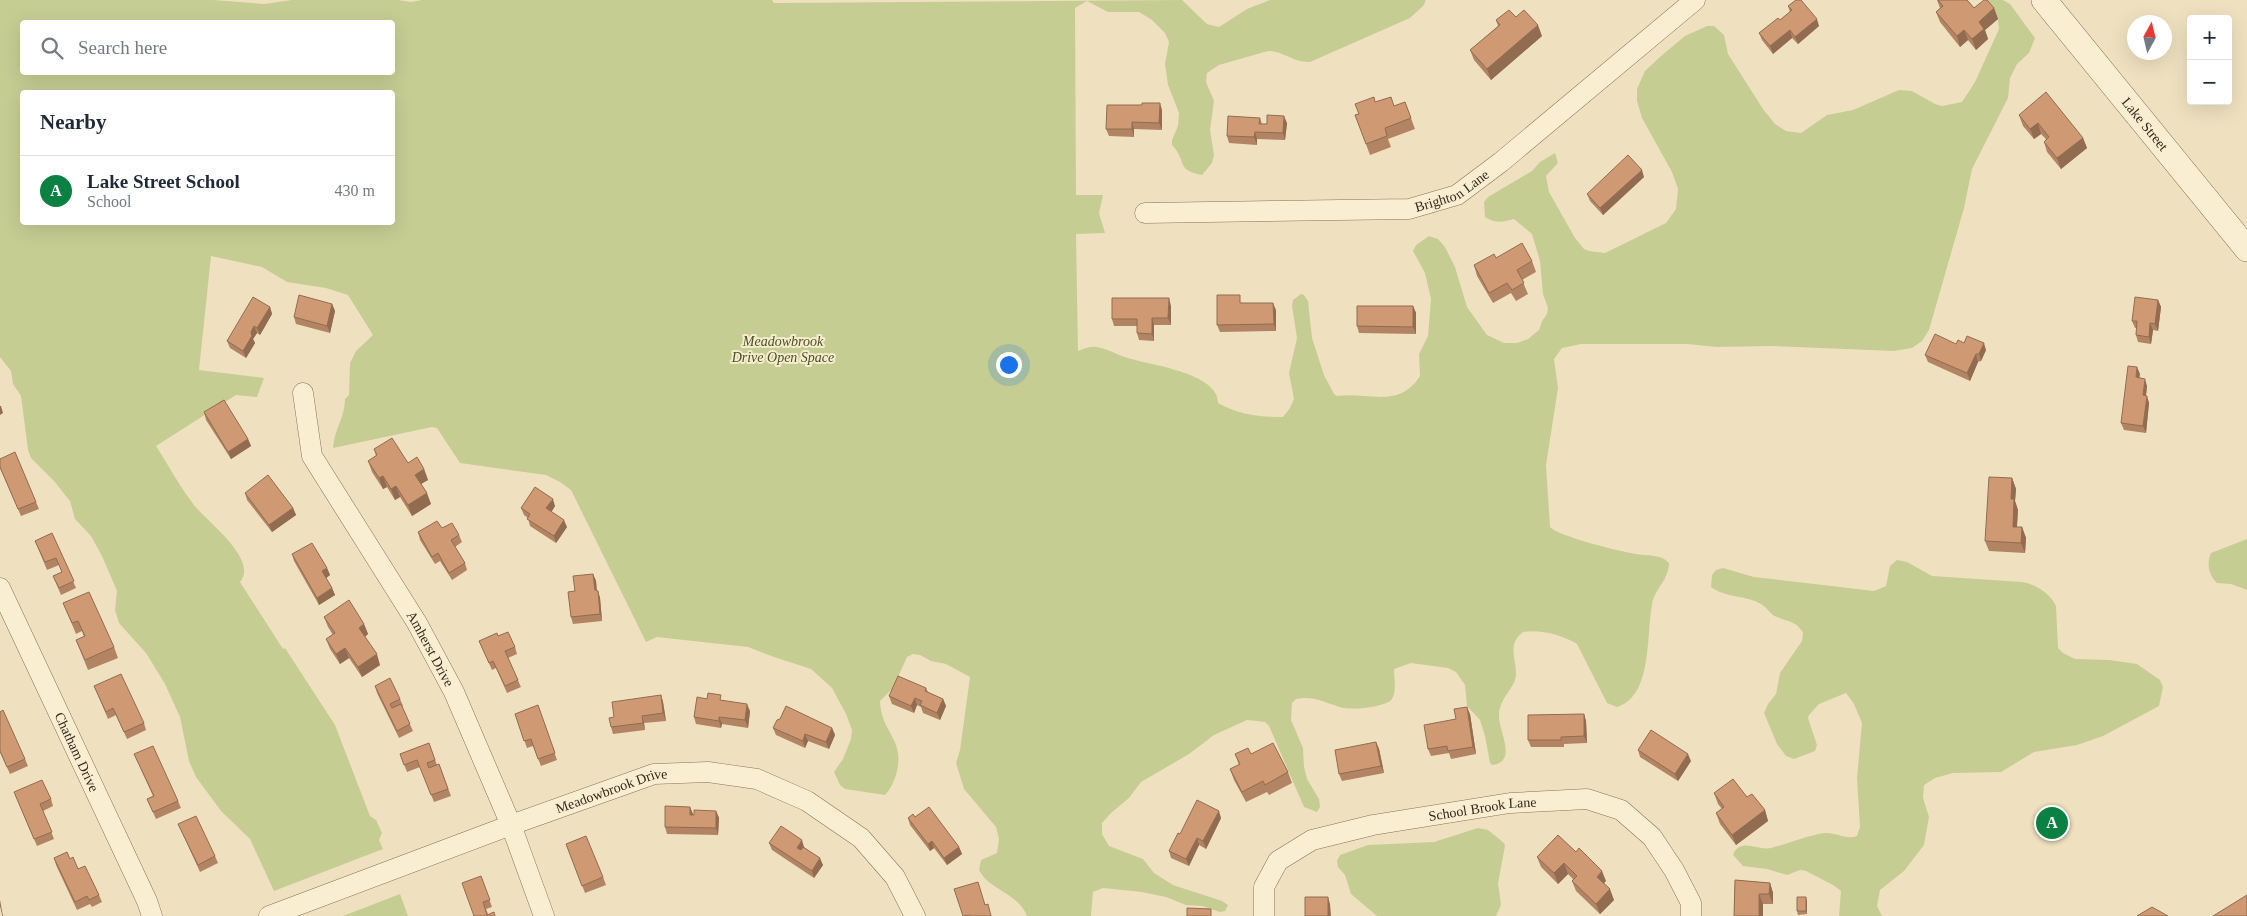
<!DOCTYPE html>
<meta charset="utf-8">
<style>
body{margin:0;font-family:"Times New Roman",serif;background:#f6f6f7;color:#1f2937}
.controls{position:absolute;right:15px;top:15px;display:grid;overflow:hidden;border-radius:5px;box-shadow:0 5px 20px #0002}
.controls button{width:45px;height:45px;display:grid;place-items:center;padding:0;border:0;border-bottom:1px solid #e0e1e3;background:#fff;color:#1f2937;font:25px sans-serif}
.compass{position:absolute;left:2127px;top:15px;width:45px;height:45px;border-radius:50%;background:#fff;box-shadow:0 5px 20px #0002;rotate:8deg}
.you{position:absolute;left:1008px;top:364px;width:18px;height:18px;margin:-12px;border:4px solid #fff;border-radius:50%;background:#1a73e8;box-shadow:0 0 0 8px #1a73e833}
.badge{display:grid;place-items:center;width:32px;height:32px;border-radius:50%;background:#0b8043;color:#fff;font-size:16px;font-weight:700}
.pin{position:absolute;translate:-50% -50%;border:2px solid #fff;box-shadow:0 1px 5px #0006}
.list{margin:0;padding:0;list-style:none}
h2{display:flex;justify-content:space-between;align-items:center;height:65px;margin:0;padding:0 20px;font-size:21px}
h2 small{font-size:16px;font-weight:400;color:#747a83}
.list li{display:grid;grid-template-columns:32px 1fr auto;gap:15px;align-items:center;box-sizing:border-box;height:70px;padding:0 20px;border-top:1px solid #e0e1e3}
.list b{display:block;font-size:19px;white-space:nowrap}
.list p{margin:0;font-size:16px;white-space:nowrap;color:#747a83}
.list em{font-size:16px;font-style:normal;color:#747a83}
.icon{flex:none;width:28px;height:28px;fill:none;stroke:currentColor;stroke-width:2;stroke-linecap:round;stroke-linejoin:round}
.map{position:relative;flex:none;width:2247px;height:916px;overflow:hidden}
.search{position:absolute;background:#fff;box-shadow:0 5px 20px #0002;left:20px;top:20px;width:375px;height:55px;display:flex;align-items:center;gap:12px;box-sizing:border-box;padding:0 18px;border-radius:5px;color:#747a83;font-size:19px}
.panel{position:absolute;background:#fff;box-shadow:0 5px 20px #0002;left:20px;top:90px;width:375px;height:135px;border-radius:5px}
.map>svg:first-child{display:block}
.green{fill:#c6cd93;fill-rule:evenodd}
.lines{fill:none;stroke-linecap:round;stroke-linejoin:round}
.minor-casing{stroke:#887257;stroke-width:21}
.tertiary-casing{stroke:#887257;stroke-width:26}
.minor{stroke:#faeed2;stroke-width:20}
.tertiary{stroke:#faeed2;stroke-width:25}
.wall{fill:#b28463}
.shaded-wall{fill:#916c50}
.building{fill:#cf9a73;stroke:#916c50}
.labels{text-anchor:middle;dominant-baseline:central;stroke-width:4;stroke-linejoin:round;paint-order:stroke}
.street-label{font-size:14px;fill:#37291c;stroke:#f6ebcf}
.park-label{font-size:14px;font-style:italic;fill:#475422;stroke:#f6ebcf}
</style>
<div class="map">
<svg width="2247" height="916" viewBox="0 0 2247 916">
<rect width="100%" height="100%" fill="#efe1bf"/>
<!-- green -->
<path class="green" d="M0,0H213L264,4L292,0H398L411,2L422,0H772L774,3L1182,0L1207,24L1219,27L1247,9L1270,0H1426L1423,6L1410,18L1310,62C1294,63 1283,51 1268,51L1219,65L1207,73L1206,82L1214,101L1210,130L1214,155L1212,163L1202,175C1175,170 1188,162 1172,145V140L1178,126L1179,113L1168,85L1165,64L1169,42L1165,33L1152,20L1139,12H1108L1087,1L1075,8L1076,195H1103L1099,213L1105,233L1076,234L1078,351C1084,349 1089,346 1096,347C1107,348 1117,355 1128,358C1150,365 1219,373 1218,403C1239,415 1260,417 1283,417L1290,408L1294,399L1289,373L1297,338L1292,306L1293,300L1301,294L1304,295L1308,301L1312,338L1324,375L1334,394L1337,396C1369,392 1399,409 1420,376L1419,354L1428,336L1431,299L1425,273L1413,251L1416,245L1429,236L1438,239L1445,247L1455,267L1467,307L1487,335L1504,343H1517L1528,339L1539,330L1542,321L1547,314L1548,308L1543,294L1540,261L1532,234L1514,219C1502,222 1496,224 1485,217L1484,202L1488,197L1532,171L1540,162L1555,153L1558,163L1546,176L1549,192L1575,238L1584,249L1589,251L1605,253L1666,223L1676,209L1678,189L1672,172L1642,118L1637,101V89L1645,71L1661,56L1685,36L1707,26H1714L1724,35L1728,54L1763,109L1775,124L1786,131L1801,133L1827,115L1853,110L1899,90L1912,91L1935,104L1942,106L1962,102L1975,82L1999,29L1998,20L1986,0H2003L2010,4L2035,38L2029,53L2017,64L2010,78L2008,98L1972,169L1964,208L1929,330L1922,341L1912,348L1894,351L1771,346L1717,347L1687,344H1581L1562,348L1554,359L1558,388L1546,465L1550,527C1560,537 1619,551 1636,554C1647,556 1661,554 1669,563C1669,580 1654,589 1652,605C1646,635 1653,696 1617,707L1607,703L1577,644C1563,635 1539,629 1523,632C1507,644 1516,658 1516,674C1516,688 1499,697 1499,716C1499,732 1518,762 1492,765L1490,763L1485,736L1480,720L1467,706L1465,685L1456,672L1448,668L1411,663L1394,669C1394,679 1397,690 1392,699C1387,707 1353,710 1344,708C1327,704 1314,695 1296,699L1292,703L1291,720L1303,748L1304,767L1307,779L1319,799L1320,807L1317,812L1304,807L1269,726L1265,722L1247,720L1214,735L1189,754L1141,782L1129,798L1111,813L1102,823V834L1109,846L1143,859L1154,873L1173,885L1222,901L1228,905L1225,911L1220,912L1202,906L1186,905L1166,897L1142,892L1103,888L1093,892L1091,916H1027C1017,892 989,890 979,870L981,860L997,853L999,839L996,827L964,789L956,763L960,750L970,677L946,664L931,661L920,655L913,654L907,657L893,688L880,701C881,734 908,740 895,778C892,785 890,790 885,795L845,789L840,785L834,772L843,759L851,739L852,730L846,714L832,688L811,669L774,657L748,647L657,637L646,642L571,490L560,482L546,475L460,463L437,428L432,427L333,448C334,430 345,417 345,399L349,395L350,363L356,351L373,335L348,295L326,288L287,282L262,267L211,256L199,370L264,378L257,397L236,395L156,446C169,466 180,487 194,505C207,522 259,559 240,582L283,649L285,648L335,725L370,816L376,820L382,833L379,840L383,849L274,891L250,839L221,811L196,777L189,761L180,717L165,684L146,653L119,623L115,610L117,591L102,556L91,536L75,519L70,501L54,481L31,458L28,450L21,396L13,384L11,371L0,357ZM22,22H392V72H22ZM22,92H392V222H22Z
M2247,539V590L2231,584L2217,583C2209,575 2206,564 2211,553Z
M1897,560L1907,562L1932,576L2022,582C2035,584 2050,593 2056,606L2058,648L2063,653L2075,659L2109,660L2137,664L2160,680L2163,687L2159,706L2103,736L2077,745L2034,752L2001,772L1953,773L1935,778L1924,785L1923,798L1929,817L1924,845L1904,871L1880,890L1877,906L1882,916H1839L1841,891L1833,885L1806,871L1800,870L1787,875L1767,869L1743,866L1733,855C1740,837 1758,851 1771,848C1783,845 1818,832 1827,833C1837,833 1847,840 1857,836L1860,827L1857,778L1862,723L1854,704L1846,693L1819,704L1809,715L1808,718L1817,745L1815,751L1794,759L1786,756L1777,744L1764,713L1768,704L1776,694L1780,673L1802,641L1803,633C1797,621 1789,622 1777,617C1770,615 1767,606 1759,603C1744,595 1726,598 1711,587L1712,575L1716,570L1723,568L1754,577L1874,591L1886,586L1890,566Z
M1478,828L1488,830L1504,843L1505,846L1498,883L1501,905L1496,916H1377L1351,894L1345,875L1338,867L1337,861L1340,855L1368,845L1434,842Z
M400,894L408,916H343Z"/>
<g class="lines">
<defs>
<g id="minor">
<path id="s1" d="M1145,213L1409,209L1457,195L1501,162L1695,0"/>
<path id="s2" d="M303,393L312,456L417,623L454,692L511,825L544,916"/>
<path id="s3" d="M0,588L147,901L152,916"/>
<path id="s4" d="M269,916L511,825L654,774L708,772L757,779L807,801L861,838L895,877L915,916"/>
<path id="s5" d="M1264,916V887L1278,861L1312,840L1373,825L1510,803L1587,799L1621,810L1652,837L1674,870L1691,903V916"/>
</g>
<g id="tertiary">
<path id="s6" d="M2044,0L2247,249"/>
</g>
</defs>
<!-- minor casing -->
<use href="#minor" class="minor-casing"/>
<!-- tertiary casing -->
<use href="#tertiary" class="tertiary-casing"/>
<!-- minor -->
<use href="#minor" class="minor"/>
<!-- tertiary -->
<use href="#tertiary" class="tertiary"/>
</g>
<!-- wall -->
<path class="wall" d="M1937,0H1967L1974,8H1994L1998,19L1985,30L1988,39L1976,50L1968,40L1960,47L1940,22L1936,12L1940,8Z
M1788,6L1819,26L1798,44L1792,38L1773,54L1762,40L1759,33L1780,20L1790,12Z
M1516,17L1542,36L1491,80L1474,60L1470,50L1498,26L1496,20Z
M1376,102L1394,106L1405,102L1415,129L1388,139L1391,147L1370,155L1355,115L1358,114Z
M1162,110V130L1134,129V137L1109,136L1106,129Z
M2019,115L2083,138L2087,148L2061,169L2047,152L2044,142L2046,139L2041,134L2034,139L2023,126Z
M1260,118L1262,124L1287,123L1285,140L1257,139V145L1229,143L1227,136Z
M1644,177L1603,215L1590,201L1587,194Z
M1496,258L1532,261L1536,272L1522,280L1528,294L1516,301L1511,293L1493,303L1477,276L1474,265Z
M2158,300L2161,307L2158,331L2153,330L2151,344L2138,342L2136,335L2137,328H2135L2132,321Z
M1242,302V303L1276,310V331L1220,332L1217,325Z
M332,304L335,311L330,333L296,324L294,317Z
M1171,306V325H1154V341L1139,340L1137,333V326H1114L1112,319Z
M1413,306L1416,313V334L1359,333L1357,326Z
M270,307L272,314L260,335L257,333L253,339L255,343L246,358L230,348L227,341Z
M1964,343L1986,350L1981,361L1978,362L1970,381L1928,362L1925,355L1956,344Z
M2140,374L2139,378L2147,386L2146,396L2149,403L2146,433L2124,430L2121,423Z
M204,412L248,439L251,446L231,459L206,420Z
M374,449L424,469L428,480L421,484L431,504L412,516L400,497L395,500L387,487L383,489L372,472L368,461L376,456Z
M0,459L36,502L39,509L21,516L0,468Z
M2012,478L2016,489L2015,501L2018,510L2017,527H2022L2026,538L2025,553L1989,551L1985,541Z
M245,493L293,508L296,515L272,532L247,500Z
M555,506L551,512L567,527L556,543L530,526L528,518L524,515L521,508Z
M442,528L459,535L462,542L455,547L465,563L467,570L452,580L440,561L435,564L420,540L418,532Z
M52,533L76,588L61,595L53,576L62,572L59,565L47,570L35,541Z
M292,554L327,568L330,575L326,578L332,588L335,595L319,605L294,561Z
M593,574L596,581L597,591H598L600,598L602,621L573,624L571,617L575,591Z
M63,603L114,647L118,658L88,670L76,640L84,637L82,631L76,634Z
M324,617L364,624L368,634L365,637L380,665L362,677L349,658L340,664L330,649L326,639L333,635L328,627Z
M498,636L515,647L517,654L508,658L521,687L507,693L496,668L492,670L479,641Z
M94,686L144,723L146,730L127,739L116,715L108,719Z
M375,686L400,699L403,706L402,707L413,731L399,738L377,693Z
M926,688L928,692L943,699L946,706L940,720L923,713L921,707L917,705L914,713L892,704L889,696Z
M661,695L663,702L666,721L644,723L645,730L613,734L611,727L614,717Z
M723,700L750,711L748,728L722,724L721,728L696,724L694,717Z
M538,705L557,760L541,766L533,746L527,748L515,714Z
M0,712L25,759L28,766L10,774L0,752Z
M1470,714L1476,754L1451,759L1449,753L1431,756L1428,749L1456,719Z
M1584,714L1586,721L1587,743L1564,744V747H1531L1528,740Z
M773,728H832L835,735L829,749L808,741L805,748L776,735Z
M1376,742L1379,749L1384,773L1342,781L1339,774Z
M429,743L437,765L439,764L451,796L434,802L420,767L407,772L400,754Z
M1638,750L1691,761L1678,781L1640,757Z
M134,754L178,801L181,808L156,819L147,799L153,796Z
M1235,754H1251L1288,772L1292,783L1269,795L1267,792L1246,802L1234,780L1230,769L1239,765Z
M14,792L51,799L53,806L43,811L54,839L37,846Z
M1714,793L1765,810L1768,821L1736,845L1720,824L1716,813L1722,809L1718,804Z
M690,807L693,815L716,811L719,818L718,835L667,834L665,827Z
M915,817L959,847L962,854L947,865L934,848L930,851L910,825L908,818Z
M1221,818L1206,849L1199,845L1189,866L1171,858L1169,851L1180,834Z
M178,824L215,856L218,863L200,872Z
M1558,835L1606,881L1604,883L1614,900L1600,914L1576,891L1572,881L1573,879L1568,874L1558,884L1541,867L1537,857Z
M769,843L804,847L823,865L814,878L772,850Z
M566,844L603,877L606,885L585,893Z
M54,858L70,859L99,895L102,902L92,907L90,904L77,910L56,865Z
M481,876L492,907L486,909L488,914L495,916H474Z
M1735,880L1770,883L1773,893V904H1763V916H1734Z
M1807,901V914L1798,915L1797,911Z"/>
<!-- shaded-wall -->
<path class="shaded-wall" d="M1994,8L1998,19L1985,30L1988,39L1976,50L1972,39L1979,22Z
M1817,19L1819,26L1798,44L1795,37Z
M1538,25L1542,36L1491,80L1487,69Z
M1790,30L1792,38L1773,54L1770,46Z
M1964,30L1968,40L1960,47L1957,36Z
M1160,103L1162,110V130L1159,123Z
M1284,116L1287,123L1285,140L1283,133Z
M1132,122L1134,129V137L1132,129Z
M2038,123L2041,134L2034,139L2030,129Z
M1255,132L1257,139V145L1254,137Z
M2083,138L2087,148L2061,169L2057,158Z
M1642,170L1644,177L1603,215L1600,208Z
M1169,298L1171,306V325L1168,318Z
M2158,300L2161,307L2158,331L2155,324Z
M1273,303L1276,310V331L1274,324Z
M332,304L335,311L330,333L327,326Z
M1413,306L1416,313V334L1413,327Z
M270,307L272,314L260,335L257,328Z
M1152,318L1154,325V341L1152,334Z
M2150,323L2153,330L2151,344L2149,337Z
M254,326L257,333L253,339L255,343L246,358L243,351L251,332Z
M1984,343L1986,350L1981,361L1979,354Z
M1976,354L1978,362L1970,381L1967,373Z
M2137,367L2140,374L2138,385L2136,377Z
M2145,379L2147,386L2145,403L2143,395Z
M2147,396L2149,403L2146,433L2143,426Z
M0,406H1L3,413L0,415Z
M248,439L251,446L231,459L228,452Z
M424,469L428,480L419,485L415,475Z
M383,476L387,487L383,489L379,478Z
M2012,478L2016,489L2015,501L2018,510L2016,538L2013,527L2011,499Z
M396,486L400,497L395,500L391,489Z
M427,493L431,504L412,516L408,505Z
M553,499L555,506L549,516L546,508Z
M293,508L296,515L272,532L269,525Z
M564,520L567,527L556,543L554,536Z
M2022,527L2026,538L2025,553L2021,543Z
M327,568L330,575L325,579L322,571Z
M593,574L596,581L597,597L595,590Z
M332,588L335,595L319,605L317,598Z
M598,591L600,598L602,621L600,614Z
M364,624L368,634L363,638L359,628Z
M345,648L349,658L340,664L336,654Z
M377,654L380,665L362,677L358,667Z
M661,695L663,702L666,721L663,713Z
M915,698L917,705L914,713L911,706Z
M943,699L946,706L940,720L937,713Z
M747,704L750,711L748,728L745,720Z
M1467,707L1470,714L1476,754L1473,747Z
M1584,714L1586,721L1587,743L1584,736Z
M642,716L644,723L645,730L643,723Z
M719,717L722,724L721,728L719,721Z
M832,728L835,735L829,749L826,742Z
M805,734L808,741L805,748L803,741Z
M1376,742L1379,749L1384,773L1381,766Z
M1688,754L1691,761L1678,781L1675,774Z
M690,807L693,814L692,822L690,815Z
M1765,810L1768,821L1736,845L1732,835Z
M716,811L719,818L718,835L716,828Z
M1219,811L1221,818L1206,849L1203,841Z
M1197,838L1199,845L1189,866L1186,859Z
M802,840L804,847L799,855L797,848Z
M932,841L934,848L930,851L928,844Z
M959,847L962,854L947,865L944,858Z
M820,858L823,865L814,878L812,871Z
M1564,863L1568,874L1558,884L1554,873Z
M1602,871L1606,881L1600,887L1597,877Z
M1770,883L1773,893V904L1769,894Z
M1610,889L1614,900L1600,914L1596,904Z
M1759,894L1763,904V916H1759Z
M1328,897L1330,904L1331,916H1328Z
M1806,897L1807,901V914L1806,911Z
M0,900L3,916H2V914L0,906Z"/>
<!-- building -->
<path class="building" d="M1796,0H1801L1817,19L1795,37L1790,30L1770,46L1759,33L1778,18L1780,20L1792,10L1788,6Z
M1938,0H1967L1974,8L1984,0H1987L1994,8L1979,22L1984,29L1972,39L1964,30L1957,36L1936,12L1943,6Z
M1509,10L1516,17L1524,10L1538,25L1487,69L1470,50L1500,25L1496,20Z
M2046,92L2083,138L2057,158L2044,142L2049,137L2038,123L2030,129L2019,115Z
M1374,97L1375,102L1391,97L1394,106L1405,102L1411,118L1385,128L1387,136L1366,144L1355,115L1359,114L1355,104Z
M1142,103H1160L1159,123L1132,122V129H1106L1107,105H1142Z
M1267,115L1284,116L1283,133L1255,132L1254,137L1227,136L1228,116L1260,118L1259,124H1267Z
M1628,155L1642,170L1600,208L1587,194Z
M1522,243L1532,261L1517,270L1524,283L1512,290L1507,283L1489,293L1474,265L1494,254L1496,258Z
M299,295L332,304L327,326L294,317Z
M1217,295H1240V303H1273L1274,324L1217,325Z
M253,297L270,307L257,328L254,326L251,332L252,336L243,351L227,341Z
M2135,297L2158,300L2155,324L2150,323L2149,337L2136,335L2137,321H2132Z
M1112,298H1169L1168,318H1152V334L1137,333V319H1112Z
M1357,306H1413V327L1357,326Z
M1935,334L1956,344L1958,340L1964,343L1967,336L1984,343L1979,354H1976L1967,373L1925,355Z
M2128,366L2137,367L2136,377L2145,379L2143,395L2147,396L2143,426L2121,423Z
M224,400L248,439L228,452L204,412Z
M392,438L408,463L417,457L424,469L415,475L427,493L408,505L396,486L391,489L383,476L379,478L368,461L377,455L374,449Z
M15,452L36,502L18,509L0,467V459Z
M268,475L293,508L269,525L245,493Z
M1989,477L2012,478L2011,499H2014L2013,527H2022L2021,543L1985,541Z
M535,487L553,499L546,508L564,520L554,536L527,519L530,514L521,508Z
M437,521L442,528L452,523L459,535L451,540L465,563L449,573L438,553L432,557L418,532Z
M52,533L74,581L59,588L53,576L62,572L56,558L45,562L35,541Z
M312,543L327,568L322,571L332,588L317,598L292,554Z
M593,574L595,590L598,591L600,614L571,617L568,592L575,591L573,576Z
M89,592L114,647L85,660L76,640L85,636L78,621L72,623L63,603Z
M349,600L364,624L359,628L377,654L358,667L345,648L336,654L326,639L335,633L324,617Z
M508,632L515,647L505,651L518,680L505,686L493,661L489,663L479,641L497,633L498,636Z
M121,674L144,723L124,732L113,708L106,712L94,686Z
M898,676L926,688L925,691L943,699L937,713L920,705L922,701L915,698L911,706L889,696Z
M390,678L400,699L390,704L392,708L401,704L410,724L397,731L375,686Z
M708,693L721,695L720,700L747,704L745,720L719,717V721L694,717L697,697L707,699Z
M661,695L663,713L642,716L643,723L611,727L609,718L614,717L612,702Z
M538,705L555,753L538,759L531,739L524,741L515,714Z
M786,706L832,728L826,742L805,734L803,741L773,728L777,720L780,719Z
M1467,707L1473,747L1448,751L1447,746L1428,749L1424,725L1456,719L1454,709Z
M3,710L25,759L7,767L0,751V712Z
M1584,714V736L1561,737V740H1528V715Z
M1651,730L1688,754L1675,774L1638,750Z
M1376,742L1381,766L1339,774L1335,750Z
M429,743L435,760L427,763L429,768L439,764L448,789L431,795L417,760L404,765L400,754Z
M1273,743L1288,772L1265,785L1263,781L1242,792L1230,769L1240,764L1235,754L1248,748L1251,754Z
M153,746L178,801L153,812L147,799L154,796L134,754Z
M1733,779L1747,797L1752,794L1765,810L1732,835L1716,813L1724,807L1714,793Z
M42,780L51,799L40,804L52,832L34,839L14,792Z
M1197,800L1219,811L1203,841L1197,838L1186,859L1169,851L1178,833L1180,834Z
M665,806L690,807V815H694V810L716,811V828L665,827Z
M929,807L959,847L944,858L932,841L928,844L908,818L913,814L915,817Z
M196,816L215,856L198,865L178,824Z
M781,826L802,840L797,848L801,850L803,847L820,858L812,871L769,843Z
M1558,835L1576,852L1579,848L1602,871L1597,877L1610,889L1596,904L1572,881L1577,876L1564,863L1554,873L1537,857Z
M586,836L603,877L582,886L566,844Z
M67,852L70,859L73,857L78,869L85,866L99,895L89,900L87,896L75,902L54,858Z
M481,876L490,900L483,902L487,915L494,912L495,916H474L462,883Z
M1735,880L1770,883L1769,894H1759V916H1734Z
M978,882L985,905L988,904L991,916H970V915L963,916L954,889Z
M2247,895V916H2213Z
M1305,897H1328V916H1305Z
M1797,897H1806V911H1797Z
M2152,907L2168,916H2137Z
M1187,908L1211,909V916H1187Z"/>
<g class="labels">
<!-- street labels -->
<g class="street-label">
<text stroke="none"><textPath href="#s6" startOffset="160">Lake Street</textPath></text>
<text stroke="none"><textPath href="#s1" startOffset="311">Brighton Lane</textPath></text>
<text stroke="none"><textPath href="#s2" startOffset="290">Amherst Drive</textPath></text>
<text stroke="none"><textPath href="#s3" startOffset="181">Chatham Drive</textPath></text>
<text stroke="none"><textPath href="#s4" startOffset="365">Meadowbrook Drive</textPath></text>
<text stroke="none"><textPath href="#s5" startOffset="272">School Brook Lane</textPath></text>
</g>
<!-- park labels -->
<g class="park-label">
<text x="783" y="341">Meadowbrook<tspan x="783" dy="16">Drive Open Space</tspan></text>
</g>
</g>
</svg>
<div class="controls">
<button>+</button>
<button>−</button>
</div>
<svg class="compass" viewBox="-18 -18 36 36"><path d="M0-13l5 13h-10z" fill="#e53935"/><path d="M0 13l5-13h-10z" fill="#747a83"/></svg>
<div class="you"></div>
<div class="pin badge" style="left:2052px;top:823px">A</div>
<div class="search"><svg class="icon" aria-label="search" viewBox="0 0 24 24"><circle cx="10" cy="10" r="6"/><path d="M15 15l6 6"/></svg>Search here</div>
<section class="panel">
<h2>Nearby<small></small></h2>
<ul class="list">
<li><span class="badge">A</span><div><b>Lake Street School</b><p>School</p></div><em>430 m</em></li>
</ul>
</section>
</div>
